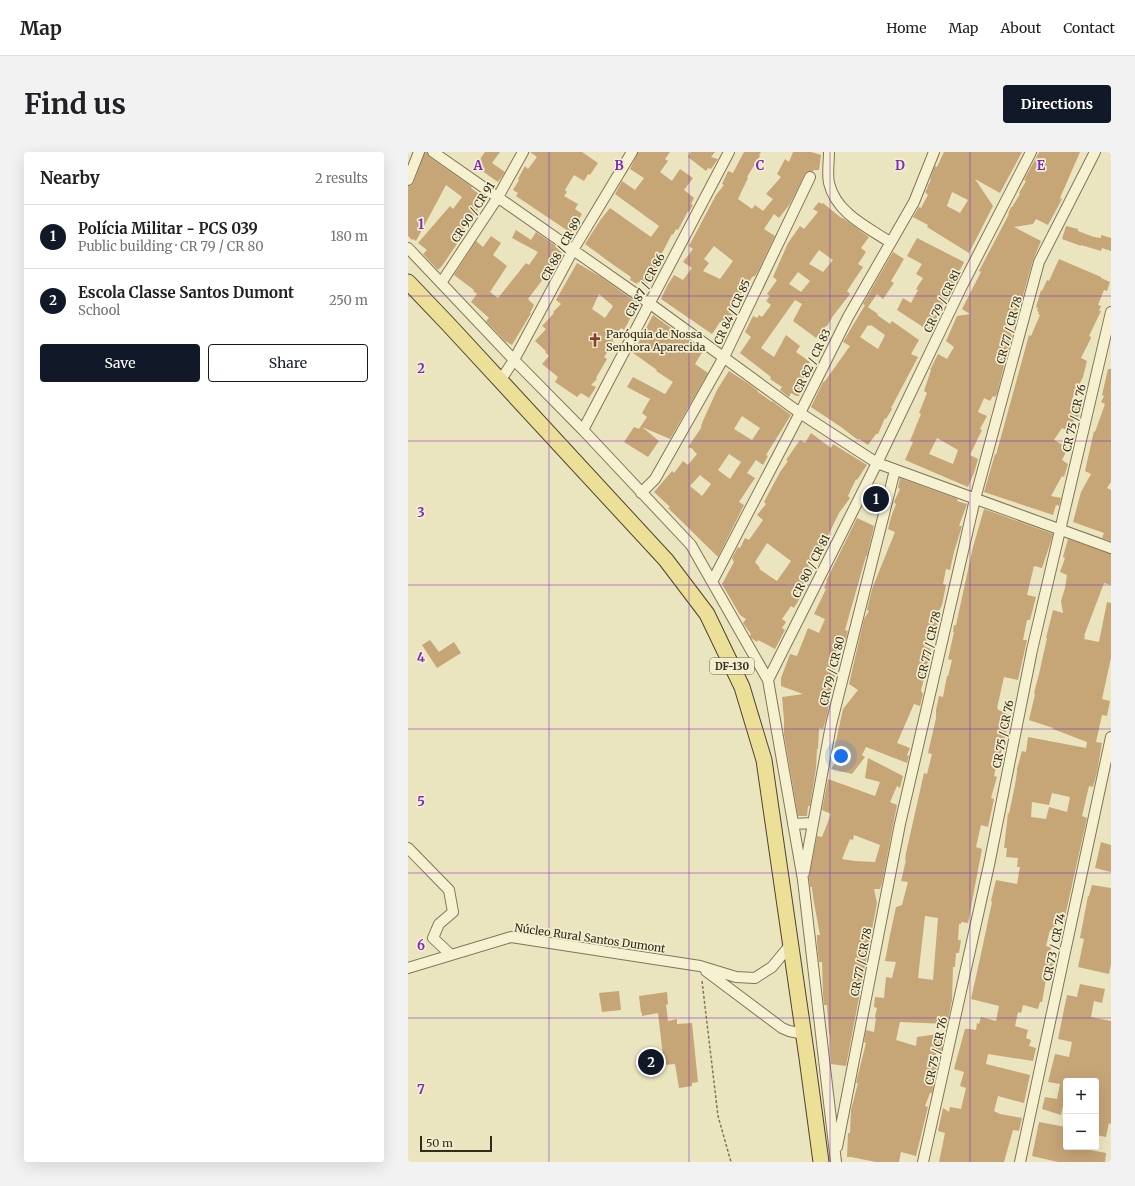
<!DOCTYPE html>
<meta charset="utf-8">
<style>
body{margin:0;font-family:Merriweather,serif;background:#f2f2f2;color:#202124}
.controls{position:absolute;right:12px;bottom:12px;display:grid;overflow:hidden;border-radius:4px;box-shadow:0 4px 16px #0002}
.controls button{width:36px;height:36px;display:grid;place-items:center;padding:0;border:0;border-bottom:1px solid #e0e0e0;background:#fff;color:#202124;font:20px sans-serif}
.scale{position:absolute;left:12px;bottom:10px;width:72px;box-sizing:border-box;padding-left:4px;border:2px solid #322a1c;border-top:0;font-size:11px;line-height:14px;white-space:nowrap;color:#322a1c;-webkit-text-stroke:3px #f2eece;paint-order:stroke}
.you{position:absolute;left:433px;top:604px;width:14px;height:14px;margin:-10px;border:3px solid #fff;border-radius:50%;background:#1a73e8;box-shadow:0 0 0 6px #1a73e833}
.badge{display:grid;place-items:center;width:26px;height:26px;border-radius:50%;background:#111827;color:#fff;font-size:13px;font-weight:700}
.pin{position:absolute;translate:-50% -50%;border:2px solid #fff;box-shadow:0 1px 4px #0006}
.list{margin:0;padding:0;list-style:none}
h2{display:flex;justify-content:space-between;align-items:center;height:52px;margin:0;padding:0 16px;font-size:17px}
h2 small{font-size:13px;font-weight:400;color:#757577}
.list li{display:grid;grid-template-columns:26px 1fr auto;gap:12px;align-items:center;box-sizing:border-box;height:64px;padding:0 16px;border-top:1px solid #e0e0e0}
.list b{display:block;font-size:15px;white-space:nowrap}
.list p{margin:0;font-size:13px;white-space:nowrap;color:#757577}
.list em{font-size:13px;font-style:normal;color:#757577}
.actions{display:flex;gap:8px;padding:12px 16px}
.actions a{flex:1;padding:9px 0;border:1px solid #111827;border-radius:4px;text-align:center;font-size:14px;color:#111827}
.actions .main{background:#111827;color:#fff}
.map{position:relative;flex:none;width:703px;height:1010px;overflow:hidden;border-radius:4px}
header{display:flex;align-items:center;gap:24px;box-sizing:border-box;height:56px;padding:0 20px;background:#fff;border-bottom:1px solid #e0e0e0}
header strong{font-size:19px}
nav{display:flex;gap:22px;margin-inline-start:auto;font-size:14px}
.intro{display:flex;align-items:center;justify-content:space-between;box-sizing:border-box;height:96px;padding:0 24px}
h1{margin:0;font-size:28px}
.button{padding:10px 18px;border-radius:4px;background:#111827;color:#fff;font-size:14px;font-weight:700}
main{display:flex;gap:24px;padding:0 24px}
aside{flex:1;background:#fff;border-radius:4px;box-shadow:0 4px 16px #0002}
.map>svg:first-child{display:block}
.building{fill:#c6a577;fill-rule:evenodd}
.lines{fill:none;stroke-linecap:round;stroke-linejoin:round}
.minor-casing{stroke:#817559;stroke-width:12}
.primary-casing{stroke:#4f432d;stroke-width:17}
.path{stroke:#817559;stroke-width:1.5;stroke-dasharray:3 2;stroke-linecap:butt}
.minor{stroke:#f6f1d1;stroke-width:10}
.primary{stroke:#ece098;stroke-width:15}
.grid{fill:none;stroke:#7b2cbf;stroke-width:1;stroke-opacity:0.55}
.labels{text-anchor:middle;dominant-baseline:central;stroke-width:3.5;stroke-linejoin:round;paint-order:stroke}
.shield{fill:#f2eece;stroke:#6c6551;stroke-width:1}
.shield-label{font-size:10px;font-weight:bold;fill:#322a1c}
.street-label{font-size:11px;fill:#322a1c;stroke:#f2eece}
.poi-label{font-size:11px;fill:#322a1c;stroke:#f2eece;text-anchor:start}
.grid-label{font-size:13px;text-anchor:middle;font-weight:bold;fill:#7b2cbf;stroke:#f2eece;stroke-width:3.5;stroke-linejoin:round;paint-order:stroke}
</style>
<header>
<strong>Map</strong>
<nav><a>Home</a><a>Map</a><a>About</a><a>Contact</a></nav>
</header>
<div class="intro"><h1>Find us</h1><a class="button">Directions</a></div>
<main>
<aside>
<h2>Nearby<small>2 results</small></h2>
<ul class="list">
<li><span class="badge">1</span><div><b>Polícia Militar - PCS 039</b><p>Public building · CR 79 / CR 80</p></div><em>180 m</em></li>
<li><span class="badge">2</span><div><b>Escola Classe Santos Dumont</b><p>School</p></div><em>250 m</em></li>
</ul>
<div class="actions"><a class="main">Save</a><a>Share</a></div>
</aside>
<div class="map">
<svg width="703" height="1010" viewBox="0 0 703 1010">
<rect width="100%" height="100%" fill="#eae5bf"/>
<!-- building -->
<path class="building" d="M17,0H19L21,5L64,35L63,36L71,42L66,49L72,54L70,57V58L62,69H61L47,90L49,92L34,114L30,118L15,102L19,98L10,91L42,54L45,57L54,45L38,33L8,89L5,87L4,88L0,84V34L4,33L6,30Z
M77,0H92L84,11L97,20L90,30L67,14Z
M122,0H174L190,11L182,23L180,22L176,29L166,23L157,38L159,40L156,44L170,52L167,57L174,62L163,81L108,44L110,41L105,38L111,28L110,27L117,14L120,17L129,5Z
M230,0H262L257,7L260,9L252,20L264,29L272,17L285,26L276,38L286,46L283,52L285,53L281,60L280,59L270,78L268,77L265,83L264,82L253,103L255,104L252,109L253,110L247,123L245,121L238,135L230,130L229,132L222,128L223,125L207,114L177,92L193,67L202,56L243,85L251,74L207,42L214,29L227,38L236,26L222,17Z
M283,0H307L303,5L310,7L303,17L300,16L298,19L280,5Z
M336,0H353L351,3L352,4L339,25L340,26L330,47L344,57L347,53L355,59L365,47L358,42L373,25L369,22L377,7L381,10L385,0H403L413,3L411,18H406L405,19H402L398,20L382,52L371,66L366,62L356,77L367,84L351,117L347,124L344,125L338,136L337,135L331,144L321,161L326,162L319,174L312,170L304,182L253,147L259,134L266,123L275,128L284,116L275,110L285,97L281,94L308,43L316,33L314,32L320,19L325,21ZM306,94L325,109L312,127L295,119L301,111L296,107Z
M536,0H614L592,41L567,27L585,54L561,101L519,75L520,73L505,65L511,55L513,56L520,43L517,40L520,35H519L523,28L522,27L527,14L529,15ZM544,40L560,48L552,61L539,54Z
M631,0H672L652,46L654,47L640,73L628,67L625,72L606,75L633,89L625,108L614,147L609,161L607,159L598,175L605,179L603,183L604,184L601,192L602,193L600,201L593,212L596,214L589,242L587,245L585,244L582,249L576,246L570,260L579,264L572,277L574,278L562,303L570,307L566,321L560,335L497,308L505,290L502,289L513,262L511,261L519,241L516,239L523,218H522L530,202L539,207L546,195L538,189L549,164L562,162L554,157L573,120L571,119L601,62H600L603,55H604L612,42L611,41L618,29L616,28ZM529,286L550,298L545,312L521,302Z
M411,50L414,52L415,51L432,65L436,67L461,85L453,96L458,100L450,112L455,115L439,139L442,142L425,164L419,174H418L408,186L385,169L394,152L387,148L353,196L366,205L378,183L392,194L388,200L402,210L399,215L402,217L393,229L397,231L391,244H388L383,241L381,245L372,238L374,235L362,227L363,225L332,201L343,185L337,180L345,164L349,166L351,163L354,165L363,153L358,149L362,144L359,142L369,128L365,125L380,91L392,74L396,77L410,60L405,57ZM411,98L425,108L415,120L401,112ZM390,120L402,129L393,140L381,132Z
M658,74L670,77V79L686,85L693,86V83L703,86V99L694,96L693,99L673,93V94L654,87Z
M108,78L123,88L128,80L155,99L138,125V123L120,147L126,153L122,161H123L104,193L97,189L78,169L81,166L63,150L69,142L65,139L66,138L46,123L68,89L75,95L83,84L93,91L85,103L99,114L82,140L90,146L118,111L121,113L130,100L104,86Z
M509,86L556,110L546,130L547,131L538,148L537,147L526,172L521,179L489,158L495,146L503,151L510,138L508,137L515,126L508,122L514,112L499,104Z
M485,100L496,107L483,129L486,131L475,147L469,142L460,155L455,152Z
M651,107L693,125V126L702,130L699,139L696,138L690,153L693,154L691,159H693L681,184L683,185V186L673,206L679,209L675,225L664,247L674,252L669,269L666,268L663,280L654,276L646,288L660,296L654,308L660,312L656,325L654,324L643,344L653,346L651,354L648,353L645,363L576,340L587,302L588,303L621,183L623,184L632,163L630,162L631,160L629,159L630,156L628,155L633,138L634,139L639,128L641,129Z
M169,111L193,125L229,151L221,164L223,165L216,178L213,176L204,189L206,190L196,205L199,207L188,226L189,227L183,233L188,235L181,246L173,241L169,245L147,230L150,225L134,212L141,204L137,200L138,199L127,189L138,177L134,174L146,161L145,160L153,152L148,148ZM191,142L205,154L197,166L184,157Z
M457,153L470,162L469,163L482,172L484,169L511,188L503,202L510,205L483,256L484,257L478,267L477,266L470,282H468L460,293L451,287L450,288L433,275L403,255L415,230L417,229L442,194L435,190ZM460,173L462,174L463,173L477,183L470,197L452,185Z
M245,163L295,199L287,212L300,221L262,287L234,275L251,289L240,305L216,290L226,275L231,277L239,265L234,261L242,247L219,235L225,225L257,242L265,230L248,219L249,218L225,201Z
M700,217H703V330L699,336L703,338V389L694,386L696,381L665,370L673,340L683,322L677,319L686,279L687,280L697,252L693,250L696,244L694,243Z
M321,219L341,232L349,238L350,240L364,250V249L383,263L358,303L360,304L355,313L348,308L339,321L347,326L331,350L336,353L310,405L260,356L262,355L246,340L264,319L266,321L275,309L280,313L289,302L285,298V297L280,295L293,276V275L294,271L309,238ZM334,264L352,276L344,288L326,277ZM321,302L333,310L322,327L310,318ZM292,323L303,332L294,344L282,334Z
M403,281L423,296L425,292L459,313L449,328L448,327L440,344L442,346L431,361L411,402L409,401L400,414L405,417L389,442L390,443L389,444L392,446L386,456L383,454L374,467L378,470L374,476L377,478L367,497L350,488L349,490L343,486L342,484L343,482L335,471L338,467L332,463L314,432L326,410L324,406L330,395L332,396L337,386L341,388L355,368L349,363L358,352L356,350L372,320L380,309L378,308L392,288L397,291ZM359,391L383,409L369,429L351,417L352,416L347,410Z
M492,326L550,347L549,349L559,352L551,374H554L546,400L542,418L538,417L535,432L538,433L534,453L527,468L530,470L528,478L524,475L516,494L523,497L513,539L515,542L512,554L506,552L489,591L502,596L499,603L501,604L499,611L458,595L454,603L457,605L444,622L423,617L430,606L425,603L435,557L450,538L441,532L456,467L461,459L459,458L464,437L487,380L480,377L483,365L488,352L486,350L492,337L490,336Z
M576,357L645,382L641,395L634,416L626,414L619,443L628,445L622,468H619L615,488H619L610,528L596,525L589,556L590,557V558L598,560V562L602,563L596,589L599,590L598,597H594L592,603H591L586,624L589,625L583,646L586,647L580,675L573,673L568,695L574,697L560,771L553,770V772H551L550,788H553L551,801H548L547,815H545L544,848L539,872L492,870L488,888L508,894L509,885L537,881L533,900H528L530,911L524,941H522L517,954L520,955L508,1004L493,1000L491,1010H468L443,1005H439L440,981H442L443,958L450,931H448L458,891L456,890L458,878L466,880L468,866L467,865L469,856L466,855L467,845L476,846L478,825L484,826L488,810L477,809L482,783L488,755L494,753L500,730L493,729L498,708H497L498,701L516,621L519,622L524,602L520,601L528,566V558L531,544L535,545L539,524H540L544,508L540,507L546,480H545L546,473H548L565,395ZM517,764L530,766L525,828L510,826Z
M449,366L466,374L459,404H458L437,478L440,479L437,491L433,489L427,503L428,504L425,511L428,512L426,519H428L421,547H422L419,563L415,577L411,576L410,597H409L408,616L402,654H400L399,664H390L376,582V568L374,545L395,542L373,534V526L382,502L389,504L400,476L411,481L417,467L406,462L418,437L416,436L419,429H418Z
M660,387L703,402V433L696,431L676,484H677L676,487L691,490L699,450L703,451V506L694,547L702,549L699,564L694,563L688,590L694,591L689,620L685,635L681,634L674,664L679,666L656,769L654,773L649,771L646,779L642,778L638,794L643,795L641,808L646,809L643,823L639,822L634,850H632L630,857L615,853L613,861L610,860L607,874L620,878L618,886L623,888L621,894L628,896L625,909L580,902L578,912L622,923L616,951L590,944L586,959L592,962L614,966L611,979L605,978L596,1010H531L537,981L530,979L535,956L541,960L542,955L553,957L558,936L552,934L556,920L546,917L557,877H562L568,878L569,871L571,872L573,865L588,869L591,854L563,847L573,802L584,750L583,749L588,728L609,732L612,715H609L610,706L598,705L599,696H596L600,661L601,662L607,633L609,620V617L614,599L618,600L620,585L678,596L679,590L645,577V576L621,568L627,542L626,541L631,522L639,486H638L645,458L655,461L653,449L657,436L659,423L652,420L657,406L655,405ZM644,641L662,645L659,660L641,655L638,667L623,665L624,650L641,653Z
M22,488L31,500L46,490L53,501L29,516L14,493Z
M460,606L495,624L492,636L489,634L482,650L489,653L474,731L472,737H466L469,751L438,914L423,912L422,882H421L419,853H416L415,842L414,810H411L409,791V783H412L406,751L404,737V735H402L401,725L409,684L414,685L423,662L414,658L420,627L467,644L472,630L457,626ZM446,683L472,693L467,710L447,709L434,707L442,687L445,688Z
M693,690L703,693V720L687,716Z
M684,733L703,736V812L701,822L670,815L676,787L672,786L680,744H681Z
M672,832L697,837L694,851L686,849L683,865L703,869V972L701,971L698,985L688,983V929H658V949H656L653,963L634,957L637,945L649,947L652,932L640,930L647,902L661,905L664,890L650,887L659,843L669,845Z
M211,839L213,858L194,860L191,841Z
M259,840L260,852L258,853L260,869L269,867V872L284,871L290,930L284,931V934L271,936L267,912L256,913L250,861L234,864V860L233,861L231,844Z
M631,970L658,975V995H672V996L698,1001L697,1010H650L624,1004Z"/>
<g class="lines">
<defs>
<path id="minor" d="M25,0L241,151L392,261L469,311L703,396
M421,0C421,10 419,22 421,31C428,61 459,75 482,90
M0,28L11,0
M0,96L106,208L175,278L283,393L360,528L395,728L428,1010
M33,131L90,45L115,0
M92,229L106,208L165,98L224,0
M175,278L321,0
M233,341L247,327L316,205L402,25
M304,430L392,261L440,165L506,50L526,0
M360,528L469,311L553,136L623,0
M385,672L405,671
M0,696L41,738L45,760L31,772L25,786L43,803
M396,721L423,573L487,318
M0,816L103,785L292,814L328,825L347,826L364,815L383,792
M298,819L374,876L381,879L396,882
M429,995L492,672L567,347L631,110L687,0
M515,1010L581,713L624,498L703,160
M612,1010L703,585"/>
<path id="primary" d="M0,130L41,173L258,408L299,462L334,535L356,608L399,906L413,1010"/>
</defs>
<!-- minor casing -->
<use href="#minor" class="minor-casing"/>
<!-- primary casing -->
<use href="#primary" class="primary-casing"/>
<!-- path -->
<path class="path" d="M294,829L310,964L323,1010"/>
<!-- minor -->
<use href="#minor" class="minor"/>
<!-- primary -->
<use href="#primary" class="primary"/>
</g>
<!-- grid -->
<path class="grid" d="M141,0V1010M281,0V1010M422,0V1010M562,0V1010M0,144H703M0,289H703M0,433H703M0,577H703M0,721H703M0,866H703"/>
<!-- icons -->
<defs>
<symbol id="church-bare" viewBox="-9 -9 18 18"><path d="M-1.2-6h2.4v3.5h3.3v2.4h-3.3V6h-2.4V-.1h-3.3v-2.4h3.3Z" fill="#8c3c2d" stroke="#f2eece" stroke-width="2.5" paint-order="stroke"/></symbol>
</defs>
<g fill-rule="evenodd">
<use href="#church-bare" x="177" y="178" width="20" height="20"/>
</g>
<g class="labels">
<!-- shield labels -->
<rect class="shield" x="302" y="506" width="44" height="16" rx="3"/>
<g class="shield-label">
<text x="324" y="514">DF-130</text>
</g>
<!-- street labels -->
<g class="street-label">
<text transform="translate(65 60) rotate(-57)">CR 90 / CR 91</text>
<text transform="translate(153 97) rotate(-61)">CR 88 / CR 89</text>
<text transform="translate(237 133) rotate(-62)">CR 87 / CR 86</text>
<text transform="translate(534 149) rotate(-64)">CR 79 / CR 81</text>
<text transform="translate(324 160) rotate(-65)">CR 84 / CR 85</text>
<text transform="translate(601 178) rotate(-75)">CR 77 / CR 78</text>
<text transform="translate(404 209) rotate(-64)">CR 82 / CR 83</text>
<text transform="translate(666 266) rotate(-77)">CR 75 / CR 76</text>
<text transform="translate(403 414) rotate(-63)">CR 80 / CR 81</text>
<text transform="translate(521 493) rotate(-77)">CR 77 / CR 78</text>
<text transform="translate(424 519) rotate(-76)">CR 79 / CR 80</text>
<text transform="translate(595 582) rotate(-79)">CR 75 / CR 76</text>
<text transform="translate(182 786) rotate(8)">Núcleo Rural Santos Dumont</text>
<text transform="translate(646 795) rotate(-78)">CR 73 / CR 74</text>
<text transform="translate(453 810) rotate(-79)">CR 77 / CR 78</text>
<text transform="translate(528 899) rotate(-78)">CR 75 / CR 76</text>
</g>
<!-- poi labels -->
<g class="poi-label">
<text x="198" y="182">Paróquia de Nossa<tspan x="198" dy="13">Senhora Aparecida</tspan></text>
</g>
</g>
<g class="grid-label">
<text x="70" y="18">A</text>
<text x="211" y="18">B</text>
<text x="352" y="18">C</text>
<text x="492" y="18">D</text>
<text x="633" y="18">E</text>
<text x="13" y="77">1</text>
<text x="13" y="221">2</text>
<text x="13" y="365">3</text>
<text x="13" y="510">4</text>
<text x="13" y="654">5</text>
<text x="13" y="798">6</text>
<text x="13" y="942">7</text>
</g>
</svg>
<div class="controls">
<button>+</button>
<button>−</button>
</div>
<div class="scale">50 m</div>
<div class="you"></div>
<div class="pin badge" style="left:468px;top:347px">1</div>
<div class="pin badge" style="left:243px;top:910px">2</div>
</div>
</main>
